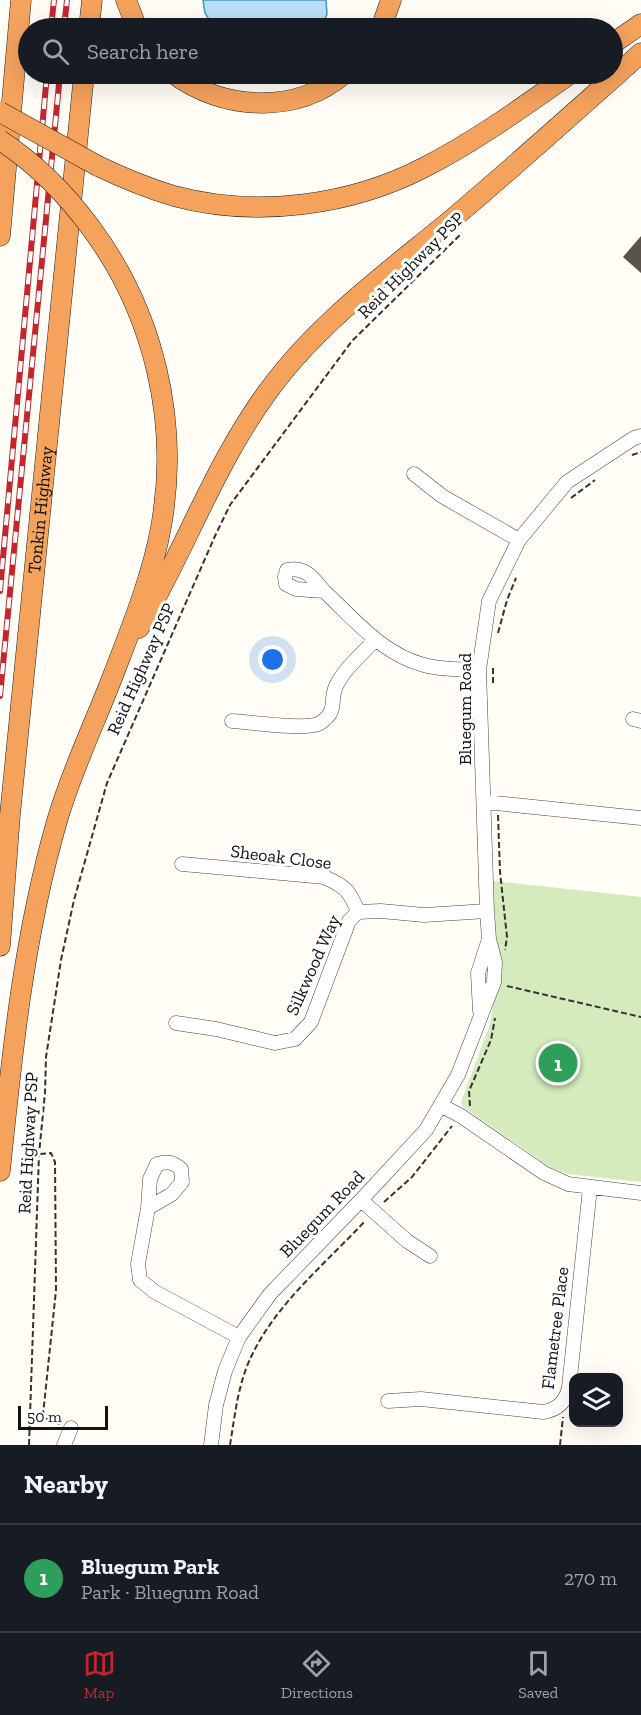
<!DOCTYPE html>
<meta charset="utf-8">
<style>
body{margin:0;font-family:"Zilla Slab",serif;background:#20242c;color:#f1f3f6}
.controls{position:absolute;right:18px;bottom:18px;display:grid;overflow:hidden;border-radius:12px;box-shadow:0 6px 24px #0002}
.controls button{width:54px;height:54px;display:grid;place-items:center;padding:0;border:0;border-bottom:2px solid #363941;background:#171b24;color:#f1f3f6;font:30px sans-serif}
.scale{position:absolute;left:18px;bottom:15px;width:90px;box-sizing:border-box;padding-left:6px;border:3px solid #111;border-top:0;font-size:16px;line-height:21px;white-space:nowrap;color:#111;-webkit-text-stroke:4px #fff;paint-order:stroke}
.you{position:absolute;left:273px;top:660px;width:21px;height:21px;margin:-15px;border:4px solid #fff;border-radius:50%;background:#1a73e8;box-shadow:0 0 0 9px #1a73e833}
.badge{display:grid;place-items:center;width:39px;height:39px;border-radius:50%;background:#c4262e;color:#fff;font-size:20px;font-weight:700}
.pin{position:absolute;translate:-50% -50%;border:3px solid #fff;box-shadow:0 2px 6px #0006}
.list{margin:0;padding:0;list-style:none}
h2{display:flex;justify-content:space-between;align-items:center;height:78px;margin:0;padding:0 24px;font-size:26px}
h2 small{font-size:20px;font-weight:400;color:#9ea1a6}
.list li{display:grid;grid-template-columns:39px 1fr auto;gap:18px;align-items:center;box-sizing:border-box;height:108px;padding:0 24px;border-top:2px solid #363941}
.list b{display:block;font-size:22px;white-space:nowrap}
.list p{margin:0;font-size:20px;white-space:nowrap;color:#9ea1a6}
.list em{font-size:20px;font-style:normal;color:#9ea1a6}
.icon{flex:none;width:33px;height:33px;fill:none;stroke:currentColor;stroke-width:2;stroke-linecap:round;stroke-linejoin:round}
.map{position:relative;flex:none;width:641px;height:1445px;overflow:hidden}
.search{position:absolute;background:#171b24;box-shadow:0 6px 24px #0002;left:18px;right:18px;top:18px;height:66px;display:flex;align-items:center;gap:15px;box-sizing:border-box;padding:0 21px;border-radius:33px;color:#9ea1a6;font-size:22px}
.sheet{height:186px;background:#171b24}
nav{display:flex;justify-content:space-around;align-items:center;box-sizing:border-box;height:84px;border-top:2px solid #363941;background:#171b24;font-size:16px;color:#9ea1a6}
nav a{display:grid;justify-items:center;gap:3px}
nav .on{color:#c4262e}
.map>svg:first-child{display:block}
.green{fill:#d5ebbd}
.water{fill:#b9e0f7;stroke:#3f96cf;stroke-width:1.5}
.building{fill:#5a524d}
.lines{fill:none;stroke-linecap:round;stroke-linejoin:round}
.minor-casing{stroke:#444;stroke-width:15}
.highway-casing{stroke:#222;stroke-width:21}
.path{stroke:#333;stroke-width:2;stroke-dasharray:6 3;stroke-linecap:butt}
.minor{stroke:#fff;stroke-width:14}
.highway{stroke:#f5a25d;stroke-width:20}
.rail-casing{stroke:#c4262e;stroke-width:6}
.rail{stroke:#fff;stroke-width:4;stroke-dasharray:11;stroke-linecap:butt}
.highway-bridge-casing{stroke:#222;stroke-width:21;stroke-linecap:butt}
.highway-bridge{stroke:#f5a25d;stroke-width:20}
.labels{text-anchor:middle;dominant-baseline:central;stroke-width:6;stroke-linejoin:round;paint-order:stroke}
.street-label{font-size:18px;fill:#111;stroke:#fff}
</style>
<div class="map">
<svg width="641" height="1445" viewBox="0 0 641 1445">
<rect width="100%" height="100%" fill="#fffdf5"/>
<!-- green -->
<path class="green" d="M493,881L641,897V1182L567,1174L551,1168L463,1107L461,1102L490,1024L499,969L496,954Z"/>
<!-- water -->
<path class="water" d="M203,0H326L327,14L321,28H214L205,13Z"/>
<!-- building -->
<path class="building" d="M641,236V273L623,257Z"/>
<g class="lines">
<defs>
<path id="minor" d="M414,474L442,496L519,540
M324,591C313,578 305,566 287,570L285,577L286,584L296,589L324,591C354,619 382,654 424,665C441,670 462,669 479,670
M633,719L641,721
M232,721C250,722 307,731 320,723C339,710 329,702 336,686C344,669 362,654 375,640
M485,802L641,818
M182,864L324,877C345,886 350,891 358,912
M480,1011L478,973L489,939
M176,1023L216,1029L275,1043L295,1039L311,1022L349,921L358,912L381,911L424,915L487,911
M442,1106L461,1116L544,1173L568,1184L641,1193
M361,1200L407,1241L430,1256
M148,1208L172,1194L182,1182L181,1169C173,1162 168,1161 157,1164L150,1179L148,1208L138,1264L140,1280L155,1292L239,1337
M388,1401L421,1399L543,1412C557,1410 566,1402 569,1387L590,1188
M64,1445L71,1428
M211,1445L216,1405L225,1371L239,1337L270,1294L361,1200L426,1130L458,1075L494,982L495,962L489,939L487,911L479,670L489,601L519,540L567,482L634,438L641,436"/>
<g id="highway">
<path d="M126,0L137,28"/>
<path d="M89,28L92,0"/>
<path d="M381,28L391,0"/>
<path d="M612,44L641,24"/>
<path d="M174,74C223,110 295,115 344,74"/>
<path d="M98,166C123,178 147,188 174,196C256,218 350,206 425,167C476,141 524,106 570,74"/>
<path d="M0,236L21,0"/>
<path d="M139,628C185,550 215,463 269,390C318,323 387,273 451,220C515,166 578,109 641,53"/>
<path id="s1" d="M0,946L10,815L84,74"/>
<path d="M0,1171C12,1053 24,935 57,821C72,769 95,723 114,673C132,626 152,577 161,527C180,422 154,313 91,228"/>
</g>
</defs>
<!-- minor casing -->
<use href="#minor" class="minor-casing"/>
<!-- highway casing -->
<use href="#highway" class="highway-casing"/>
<!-- path -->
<path class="path" d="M632,455L641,452
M571,498L595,480
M498,633L507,600L516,578
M493,668V684
M498,815L500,872L507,937L505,950
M507,986L641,1017
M470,1106L469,1091L491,1040L495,1018
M40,1154L51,1153L55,1162L56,1290L43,1415L48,1420L60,1424
M384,1202L412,1177L452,1126
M29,1445L39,1154L45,1093L46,1057L61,960L74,900L107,783L215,536L230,505L352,341L462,233
M230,1445C235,1415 238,1383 252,1355C277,1303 326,1263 365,1221
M560,1445L563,1417"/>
<!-- minor -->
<use href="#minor" class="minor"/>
<!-- highway -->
<use href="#highway" class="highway"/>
<defs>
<path id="rail" d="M51,28L54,0
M64,28L67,0
M0,591L47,74
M0,696L60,74"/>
</defs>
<!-- rail casing -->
<use href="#rail" class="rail-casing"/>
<!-- rail -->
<use href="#rail" class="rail"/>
<defs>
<path id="highway-bridge" d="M0,112L98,166
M0,140C35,163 66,194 91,228"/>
</defs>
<!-- highway-bridge casing -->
<use href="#highway-bridge" class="highway-bridge-casing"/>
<!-- highway-bridge -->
<use href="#highway-bridge" class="highway-bridge"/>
</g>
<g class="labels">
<!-- street labels -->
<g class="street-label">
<text transform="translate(411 265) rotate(-45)">Reid Highway PSP</text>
<text stroke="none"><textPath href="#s1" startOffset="438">Tonkin Highway</textPath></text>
<text transform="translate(141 669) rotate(-66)">Reid Highway PSP</text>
<text transform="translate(465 709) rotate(-90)">Bluegum Road</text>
<text transform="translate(281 857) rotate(7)">Sheoak Close</text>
<text transform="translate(313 965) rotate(-66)">Silkwood Way</text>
<text transform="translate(28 1143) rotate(-87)">Reid Highway PSP</text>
<text transform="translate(322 1214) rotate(-46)">Bluegum Road</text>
<text transform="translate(555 1328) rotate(-83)">Flametree Place</text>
</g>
</g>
</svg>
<div class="controls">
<button><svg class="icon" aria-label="layers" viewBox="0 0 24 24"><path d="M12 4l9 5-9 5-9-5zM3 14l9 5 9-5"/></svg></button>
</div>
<div class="scale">50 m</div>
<div class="you"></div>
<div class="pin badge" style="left:558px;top:1063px;background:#2e9e5b">1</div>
<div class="search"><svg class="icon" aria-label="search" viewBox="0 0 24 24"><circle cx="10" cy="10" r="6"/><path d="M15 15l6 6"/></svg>Search here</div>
</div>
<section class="sheet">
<h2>Nearby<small></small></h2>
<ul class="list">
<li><span class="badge" style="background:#2e9e5b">1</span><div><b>Bluegum Park</b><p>Park · Bluegum Road</p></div><em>270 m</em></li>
</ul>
</section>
<nav>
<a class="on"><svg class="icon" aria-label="map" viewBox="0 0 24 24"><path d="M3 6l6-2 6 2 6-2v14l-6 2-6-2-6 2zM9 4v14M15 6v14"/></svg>Map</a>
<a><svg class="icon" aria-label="directions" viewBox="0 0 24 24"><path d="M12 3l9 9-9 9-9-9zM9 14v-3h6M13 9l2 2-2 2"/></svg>Directions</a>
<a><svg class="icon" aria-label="saved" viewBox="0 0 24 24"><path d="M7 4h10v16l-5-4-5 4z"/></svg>Saved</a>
</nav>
